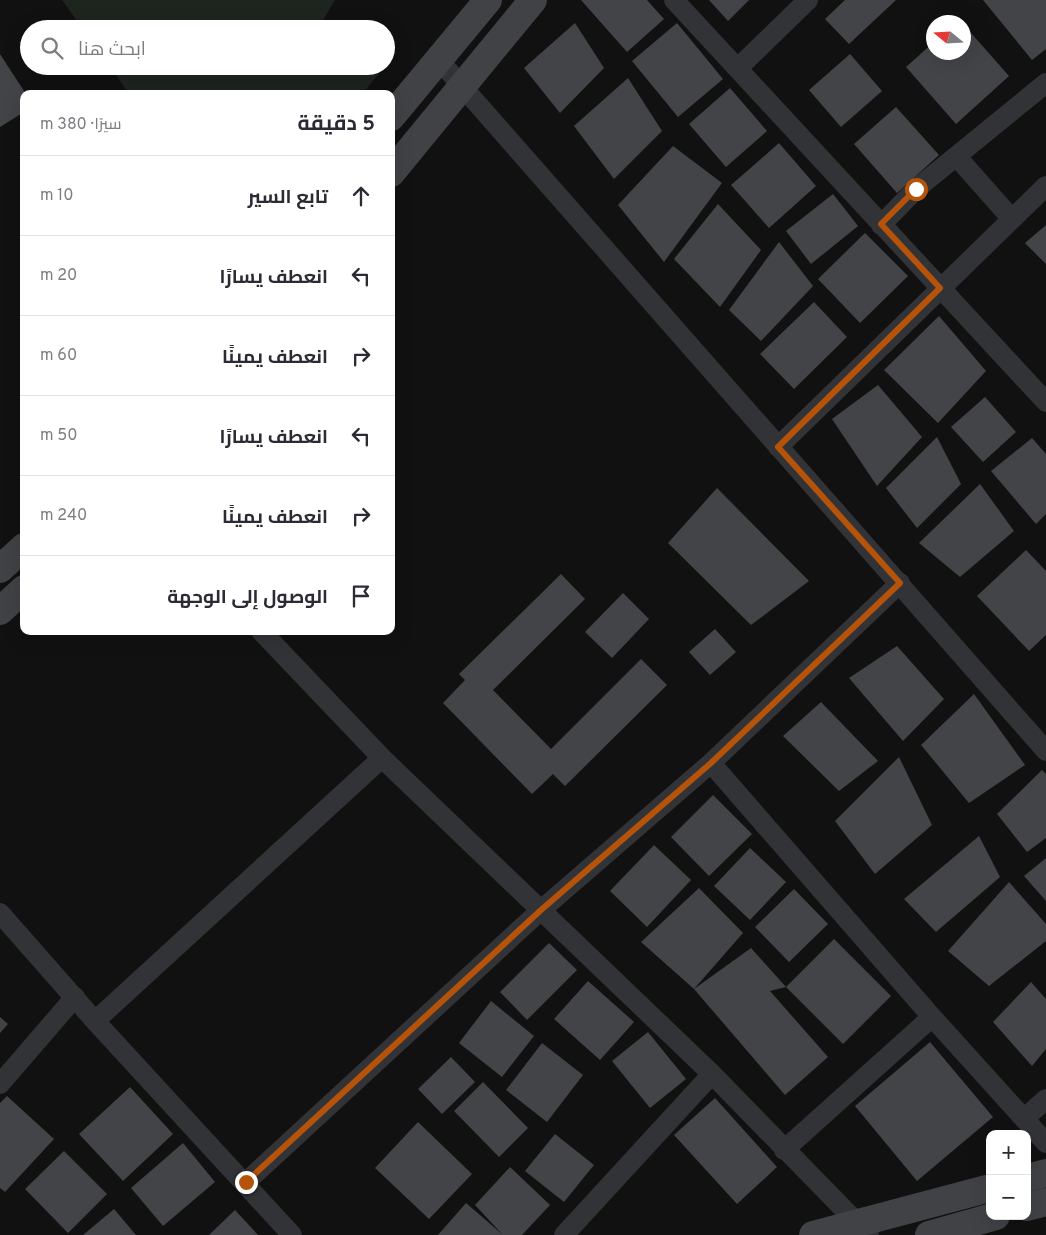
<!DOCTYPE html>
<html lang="ar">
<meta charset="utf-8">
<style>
body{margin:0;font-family:Overpass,Cairo,sans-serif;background:#f2f2f3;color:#2b2b33;direction:rtl}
.controls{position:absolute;right:15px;bottom:15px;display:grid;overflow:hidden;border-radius:10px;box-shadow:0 5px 20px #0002}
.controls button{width:45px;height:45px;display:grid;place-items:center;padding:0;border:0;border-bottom:1px solid #e1e1e2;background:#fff;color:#2b2b33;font:25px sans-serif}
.compass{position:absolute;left:926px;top:15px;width:45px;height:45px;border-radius:50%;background:#fff;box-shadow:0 5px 20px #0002;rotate:288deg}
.stop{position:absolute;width:15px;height:15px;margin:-11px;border:4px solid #b45309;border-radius:50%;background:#fff}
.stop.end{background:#b45309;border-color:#fff;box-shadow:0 1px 5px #0008}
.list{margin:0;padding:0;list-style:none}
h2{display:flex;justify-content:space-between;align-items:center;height:65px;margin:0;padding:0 20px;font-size:21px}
h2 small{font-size:16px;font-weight:400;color:#7c7c81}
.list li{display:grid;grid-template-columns:32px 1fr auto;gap:15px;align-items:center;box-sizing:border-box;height:80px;padding:0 20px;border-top:1px solid #e1e1e2}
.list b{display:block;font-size:19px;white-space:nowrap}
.list em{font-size:16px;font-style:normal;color:#7c7c81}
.icon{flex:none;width:28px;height:28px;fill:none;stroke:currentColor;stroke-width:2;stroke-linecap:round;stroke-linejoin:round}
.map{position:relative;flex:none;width:1046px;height:1235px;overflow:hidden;direction:ltr}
.search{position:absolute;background:#fff;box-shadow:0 5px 20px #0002;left:20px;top:20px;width:375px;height:55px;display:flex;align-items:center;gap:12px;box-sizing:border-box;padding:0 18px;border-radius:28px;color:#7c7c81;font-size:19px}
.panel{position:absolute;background:#fff;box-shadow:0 5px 20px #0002;left:20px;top:90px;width:375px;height:545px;border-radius:10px;direction:rtl}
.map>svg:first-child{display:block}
.green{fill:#1e241e}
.building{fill:#434447}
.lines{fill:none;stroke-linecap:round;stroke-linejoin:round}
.street{stroke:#323336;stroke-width:20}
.secondary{stroke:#414246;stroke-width:28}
.route{stroke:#b45309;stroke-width:6}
</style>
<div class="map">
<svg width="1046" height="1235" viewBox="0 0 1046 1235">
<rect width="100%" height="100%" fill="#111112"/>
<!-- green -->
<path class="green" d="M62,0H335L318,29H83Z
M110,66H375L381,71L362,94H129Z"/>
<!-- building -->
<path class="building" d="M581,0H647L664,19L627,52Z
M709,0H749L728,21Z
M845,0H896L849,44L825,19Z
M983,0H1046V49L1032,60Z
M575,23L604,68L560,113L524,68Z
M677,23L723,79L678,117L632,61Z
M964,25L1009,76L956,124L906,67L934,42V52H964Z
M0,54L26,94H24V112L0,127Z
M850,54L882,91L841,127L809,90Z
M628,78L662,131L614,179L574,126Z
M730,88L767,131L726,167L689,124Z
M896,107L939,155L897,193L854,144Z
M779,143L816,186L769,228L731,185Z
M673,146L722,183L664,262L618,205Z
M833,194L858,226L811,264L786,231Z
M718,204L761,250L720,307L674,259Z
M1046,225V264L1025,243Z
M865,233L908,276L860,323L818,279Z
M779,242L813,286L761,341L729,310Z
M814,302L847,337L794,389L760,354Z
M939,316L986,371L938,423L884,370Z
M878,385L922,437L877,486L832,419Z
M985,397L1016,432L983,462L951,427Z
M937,437L961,484L917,528L886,488Z
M1032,438L1046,454V514L1036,524L991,471Z
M980,484L1014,531L960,577L919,543Z
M717,488L809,581L751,625L668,543Z
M1026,550L1046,571V635L1029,651L977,596Z
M561,574L585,599L493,690L551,749L641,659L667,685L565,786L553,774L532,794L443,703L465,680L459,674Z
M623,593L649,619L612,658L585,632Z
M715,629L736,652L710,675L689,652Z
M897,646L944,699L903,741L849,678Z
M974,694L1025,765L969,803L921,745Z
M821,702L878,761L839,791L783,736Z
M899,757L932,825L875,874L835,821Z
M1042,770L1046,774V838L1027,852L997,814Z
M713,795L752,834L709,876L671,837Z
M979,836L1000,877L936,932L904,899Z
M654,845L691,880L647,927L610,891Z
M750,848L786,882L750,920L714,886Z
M1046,858V901L1024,876Z
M1009,882L1046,924V941L989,986L948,951Z
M699,888L743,933L694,989L641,942Z
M794,889L828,924L789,962L755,927Z
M834,939L891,996L843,1044L786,987Z
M549,943L577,970L527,1020L500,992Z
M751,948L786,987L770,991L828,1057L785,1095L694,989Z
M588,981L634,1022L600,1060L554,1019Z
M1031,982L1046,999V1049L1032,1066L993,1022Z
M491,1001L534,1036L502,1077L459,1043Z
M0,1017L8,1024L0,1033Z
M648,1032L686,1079L650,1108L612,1061Z
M930,1042L993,1117L917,1181L855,1106Z
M542,1043L583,1075L547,1122L506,1090Z
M451,1057L475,1082L442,1114L418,1089Z
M483,1082L528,1128L499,1157L454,1111Z
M130,1087L173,1134L123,1181L79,1134Z
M7,1096L54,1139L5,1192L0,1188V1103Z
M715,1098L777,1167L737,1204L674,1135Z
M418,1122L472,1174L429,1219L375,1168Z
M555,1134L594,1165L564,1202L525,1171Z
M183,1143L215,1182L163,1226L131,1188Z
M64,1151L107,1194L68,1233L25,1189Z
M510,1167L550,1205L522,1235H438L466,1203L502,1234L475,1205Z
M114,1209L136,1235H83Z
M235,1210L258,1235H209Z"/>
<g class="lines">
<!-- street -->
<path class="street" d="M674,0L1046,402
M438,59L1046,751
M738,68L808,0
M957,157L1012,219
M881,225L916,189L1046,83
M778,447L1046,186
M261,631L382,758L712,1074L869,1235
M711,763L932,1017L1046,1143
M0,913L95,1021L292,1235
M95,1021L382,758
M0,1084L75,997
M1025,1118L1046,1099
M784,1150L932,1017
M246,1182L541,910L711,763L900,583
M564,1235L712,1074"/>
<!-- secondary -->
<path class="secondary" d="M391,117L488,0
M391,173L533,0
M0,569L24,547
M0,611L24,589
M1027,1178L1046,1173
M1027,1207L1046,1202
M813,1235L990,1188
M929,1235L996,1216"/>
</g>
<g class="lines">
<!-- route -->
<path class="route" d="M246,1182L541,910L711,763L900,583L778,447L940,288L881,224L916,189"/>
</g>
</svg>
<div class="controls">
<button>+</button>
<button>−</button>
</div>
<svg class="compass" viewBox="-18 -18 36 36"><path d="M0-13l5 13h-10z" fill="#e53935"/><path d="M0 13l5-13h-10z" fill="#7c7c81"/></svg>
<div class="stop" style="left:916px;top:189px"></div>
<div class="stop end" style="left:246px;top:1182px"></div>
<div class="search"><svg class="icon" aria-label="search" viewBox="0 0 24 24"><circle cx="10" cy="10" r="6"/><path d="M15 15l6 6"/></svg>ابحث هنا</div>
<section class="panel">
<h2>5 دقيقة<small>سيرًا · 380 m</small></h2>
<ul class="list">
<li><svg class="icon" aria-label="ahead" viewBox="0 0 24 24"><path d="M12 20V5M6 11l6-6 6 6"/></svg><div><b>تابع السير</b></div><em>10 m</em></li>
<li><svg class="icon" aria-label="left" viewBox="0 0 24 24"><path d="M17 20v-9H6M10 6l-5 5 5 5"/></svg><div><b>انعطف يسارًا</b></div><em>20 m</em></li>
<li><svg class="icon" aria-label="right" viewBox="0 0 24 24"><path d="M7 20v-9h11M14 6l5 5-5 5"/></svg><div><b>انعطف يمينًا</b></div><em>60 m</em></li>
<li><svg class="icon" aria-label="left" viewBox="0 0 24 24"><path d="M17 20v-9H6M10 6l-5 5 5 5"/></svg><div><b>انعطف يسارًا</b></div><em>50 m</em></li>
<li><svg class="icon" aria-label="right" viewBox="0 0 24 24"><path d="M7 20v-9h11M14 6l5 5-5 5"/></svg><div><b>انعطف يمينًا</b></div><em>240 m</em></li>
<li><svg class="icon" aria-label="arrive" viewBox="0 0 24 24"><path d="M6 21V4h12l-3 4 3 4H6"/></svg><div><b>الوصول إلى الوجهة</b></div></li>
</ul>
</section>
</div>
